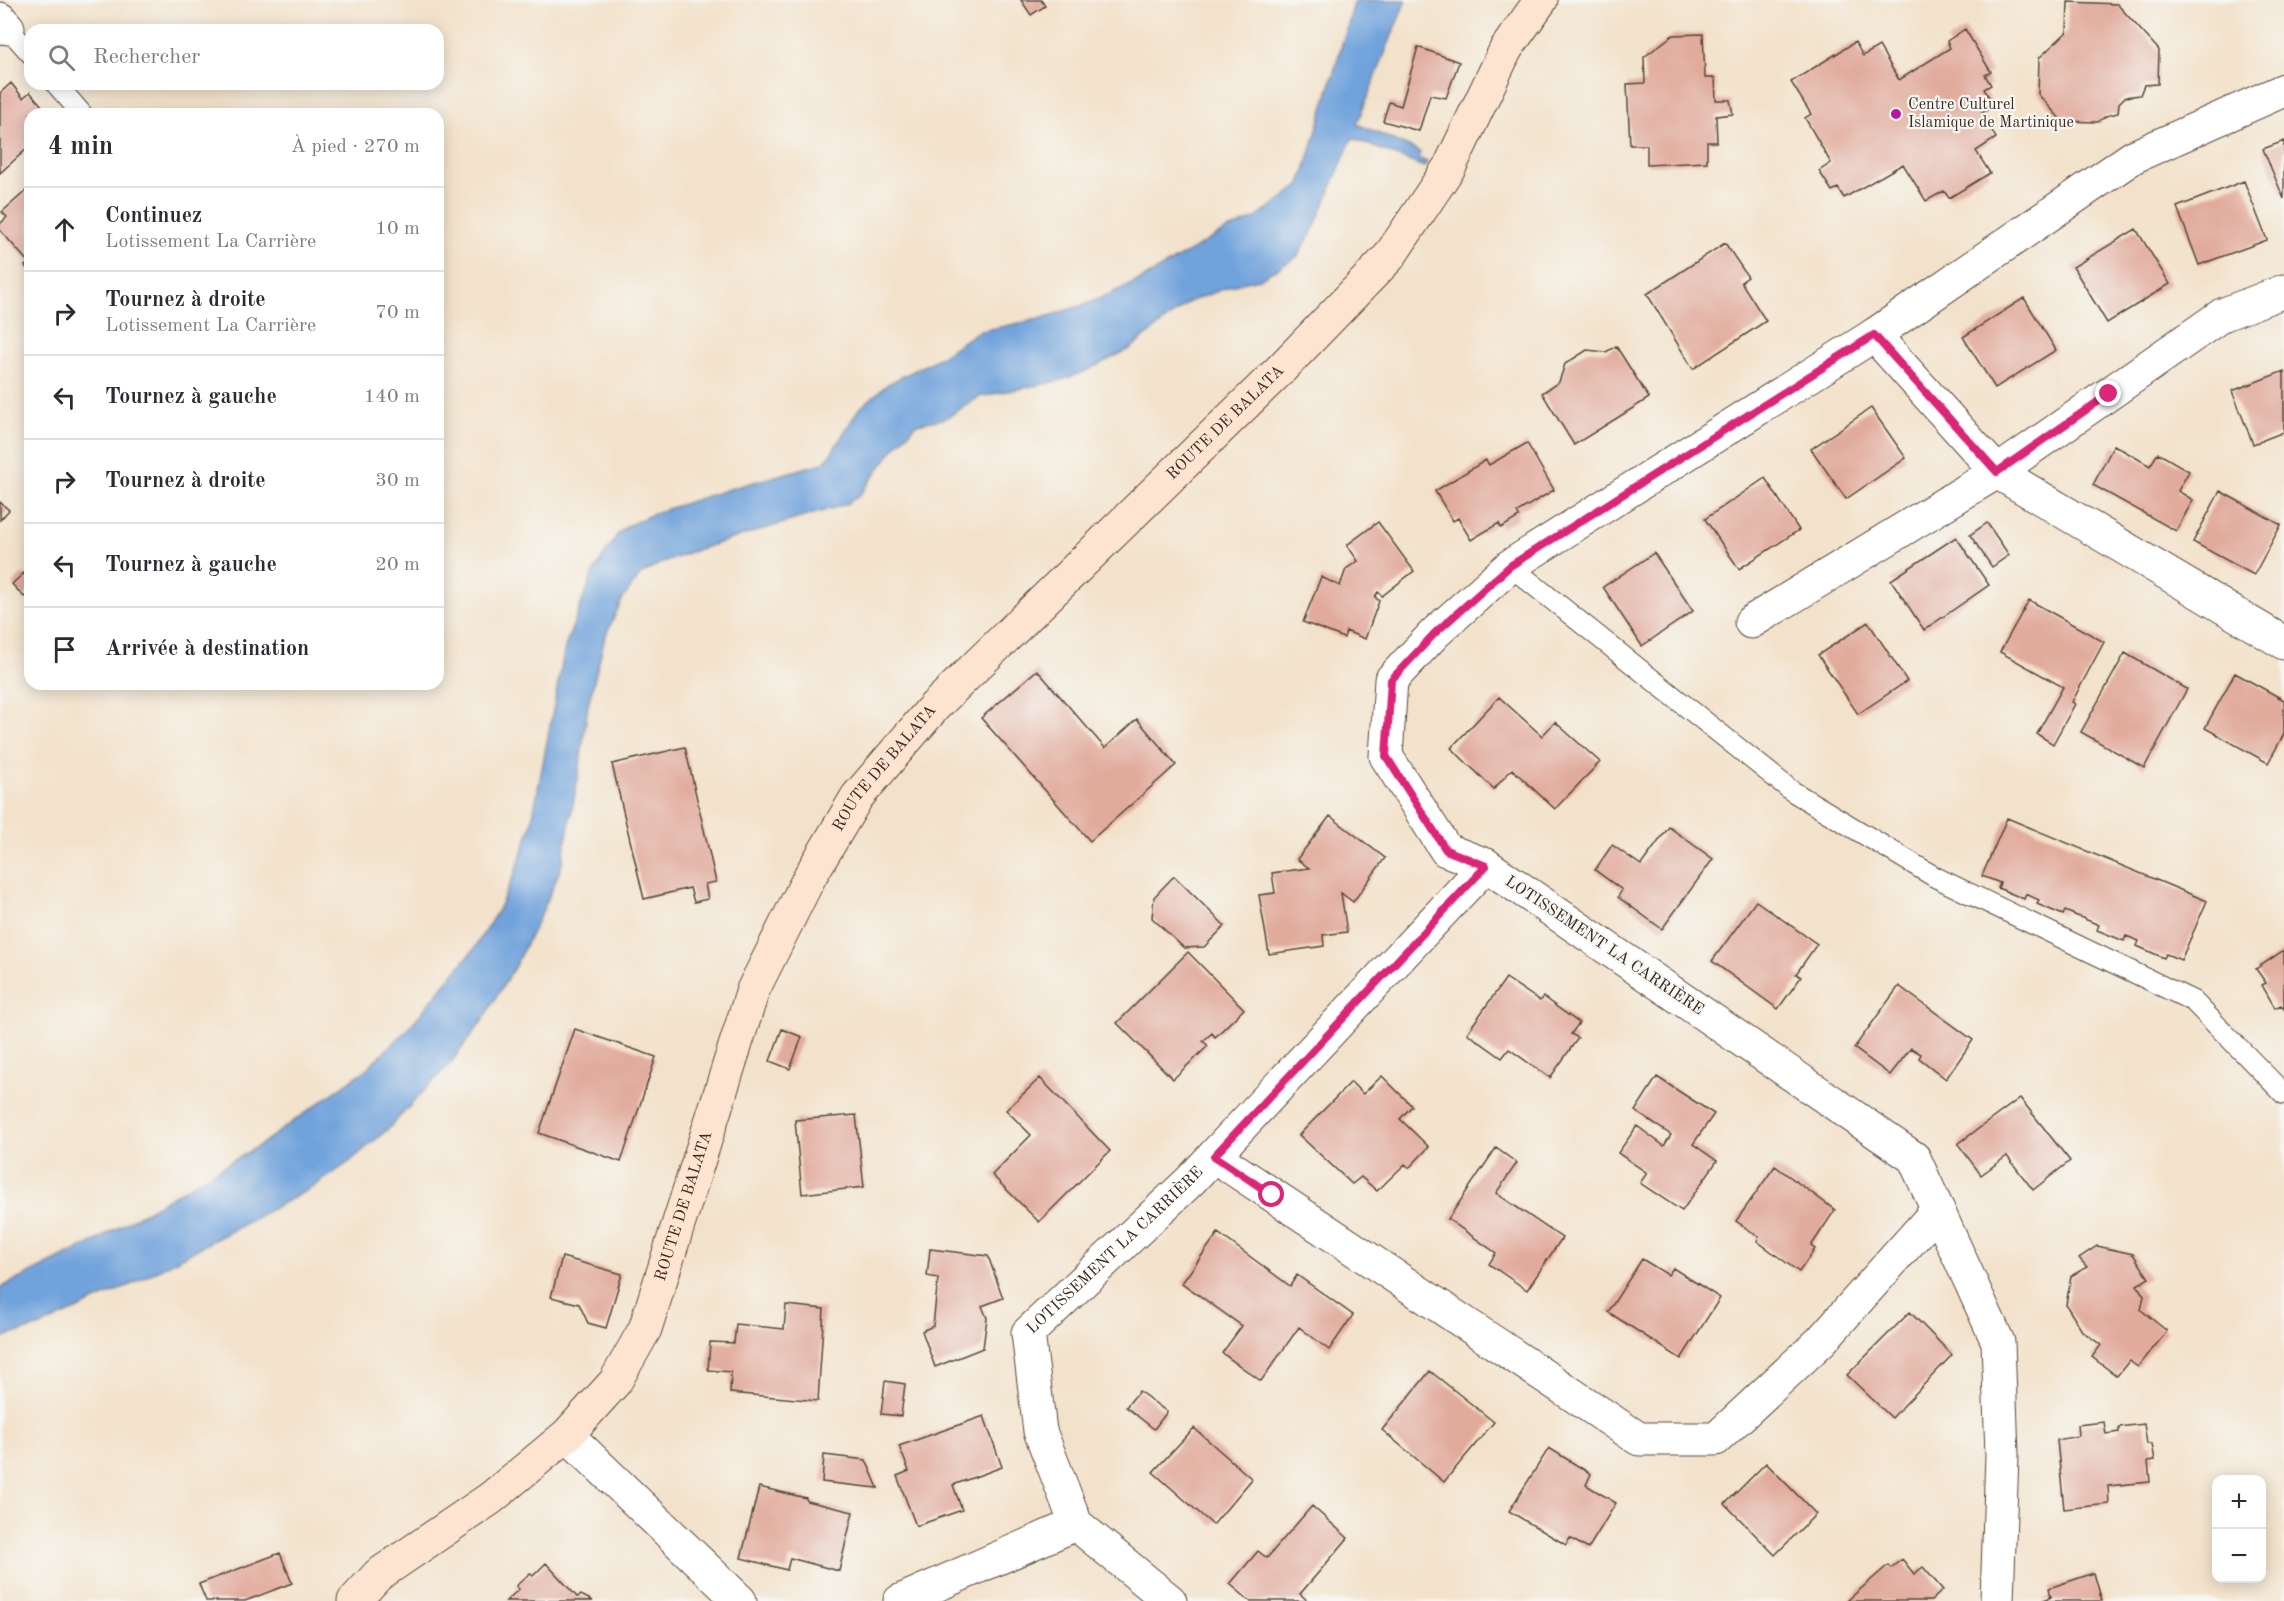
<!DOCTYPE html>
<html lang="fr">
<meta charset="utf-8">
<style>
body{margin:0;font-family:"Old Standard TT",serif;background:#f7f7f7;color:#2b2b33}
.controls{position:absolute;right:18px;bottom:18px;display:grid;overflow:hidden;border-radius:12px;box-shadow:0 3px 15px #0003}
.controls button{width:54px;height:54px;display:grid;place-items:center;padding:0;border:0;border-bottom:2px solid #e1e1e2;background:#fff;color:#2b2b33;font:30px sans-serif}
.stop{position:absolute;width:18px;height:18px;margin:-14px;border:4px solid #db2777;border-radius:50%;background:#fff}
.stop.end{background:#db2777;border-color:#fff;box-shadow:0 2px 6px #0008}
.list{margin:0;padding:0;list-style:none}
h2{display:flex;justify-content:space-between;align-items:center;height:78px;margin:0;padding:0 24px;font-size:26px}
h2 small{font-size:20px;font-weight:400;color:#7c7c81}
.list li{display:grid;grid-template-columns:39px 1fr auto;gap:18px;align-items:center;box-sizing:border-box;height:84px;padding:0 24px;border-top:2px solid #e1e1e2}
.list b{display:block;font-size:22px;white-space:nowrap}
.list p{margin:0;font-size:20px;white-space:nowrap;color:#7c7c81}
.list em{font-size:20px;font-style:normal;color:#7c7c81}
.icon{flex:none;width:33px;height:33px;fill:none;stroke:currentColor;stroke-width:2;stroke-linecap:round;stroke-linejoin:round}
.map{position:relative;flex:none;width:2284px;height:1601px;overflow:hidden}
.search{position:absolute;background:#fff;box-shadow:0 3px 15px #0003;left:24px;top:24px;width:420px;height:66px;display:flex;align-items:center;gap:15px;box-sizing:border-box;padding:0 21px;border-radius:18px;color:#7c7c81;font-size:22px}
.panel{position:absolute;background:#fff;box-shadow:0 3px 15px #0003;left:24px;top:108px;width:420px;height:582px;border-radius:18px}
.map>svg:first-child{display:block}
.water{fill:#70a2db;stroke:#56667c;stroke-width:1.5}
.building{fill:#e1ab9c}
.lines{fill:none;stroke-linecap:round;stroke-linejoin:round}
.lane-casing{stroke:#574638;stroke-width:22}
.street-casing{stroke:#574638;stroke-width:35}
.secondary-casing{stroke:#574638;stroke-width:35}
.lane{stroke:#fff;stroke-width:20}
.street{stroke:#fff;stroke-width:33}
.secondary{stroke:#fde4d1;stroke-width:33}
.route{stroke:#db2777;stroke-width:8}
.poi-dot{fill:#b5179e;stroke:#f6f6f2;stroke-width:2}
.labels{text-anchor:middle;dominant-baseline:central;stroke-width:4.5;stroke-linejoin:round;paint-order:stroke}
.poi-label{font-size:16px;fill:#3b2a1e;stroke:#f6f6f2;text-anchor:start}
.street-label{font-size:16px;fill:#3b2a1e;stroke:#f6f6f2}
</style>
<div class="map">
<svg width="2284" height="1601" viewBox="0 0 2284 1601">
<rect width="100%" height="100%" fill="#f6f6f2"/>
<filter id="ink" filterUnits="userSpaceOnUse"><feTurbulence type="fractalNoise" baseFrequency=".0167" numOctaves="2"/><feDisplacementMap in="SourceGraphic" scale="12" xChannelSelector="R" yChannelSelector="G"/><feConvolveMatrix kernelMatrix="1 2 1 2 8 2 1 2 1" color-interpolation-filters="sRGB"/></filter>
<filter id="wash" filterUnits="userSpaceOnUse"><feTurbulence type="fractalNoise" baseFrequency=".008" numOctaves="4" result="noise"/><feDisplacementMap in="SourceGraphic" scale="24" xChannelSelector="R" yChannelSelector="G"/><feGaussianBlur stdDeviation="1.35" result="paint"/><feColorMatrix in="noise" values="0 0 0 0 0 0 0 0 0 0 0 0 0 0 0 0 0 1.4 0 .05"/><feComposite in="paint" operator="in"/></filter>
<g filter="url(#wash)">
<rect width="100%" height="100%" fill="#f3e2cb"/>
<!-- water -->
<path class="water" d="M1355,0H1406L1357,124L1420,152L1418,158L1427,162L1424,167L1352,138L1314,228L1297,257L1261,278L1231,286L1189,302L1131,348L1088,370L1062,380L979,397L946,418L917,424L893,450L859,496L846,504L699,549L661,563L640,575L622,600L605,637L588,705L579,772L561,868L543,910L515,966L482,1021L452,1061L387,1130L348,1163L313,1187L134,1283L41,1326L0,1338V1288L97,1240L260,1145L364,1071L408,1029L474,949L498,910L515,873L531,826L565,647L593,573L617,535L627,526L655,513L729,489L823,463L831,454L858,410L888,384L937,359L977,332L1039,319L1090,303L1142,279L1223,232L1256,218L1299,186L1306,167Z"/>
<g id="blocks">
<!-- building -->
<path class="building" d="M1021,0H1041L1045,6L1031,15Z
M2068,2L2117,4L2159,50L2158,84L2144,85L2140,95L2125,97L2119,103L2118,113L2106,116L2098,122L2062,121L2038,94L2039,58L2067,32Z
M1965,29L1991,72L1985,75L1991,85L1984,89L1994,106L1982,113L1996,138L1976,151L1990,173L1949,198L1944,191L1926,201L1903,164L1844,198L1838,188L1832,191L1819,171L1831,163L1805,118L1811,114L1791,82L1855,42L1863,56L1879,46L1899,80L1950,48L1947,41Z
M1703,34L1705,78H1715L1716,100H1730L1733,114L1716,116L1717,142H1707V162L1647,165V145H1630L1627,84L1645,83L1644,57L1673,35Z
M1418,47L1459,62L1446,98L1430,95L1419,131L1383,121L1389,102L1401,106Z
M11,83L23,98L30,92L49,114H30V146L0,173V93Z
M2284,141V199L2263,149Z
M2244,181L2267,240L2199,265L2177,207Z
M28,189H30V272L25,266L29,263L0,230V224L7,217L2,212Z
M2136,229L2170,284L2107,323L2073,267Z
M1725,243L1748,277L1741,282L1766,321L1693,369L1647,294Z
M2024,298L2056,350L1995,388L1963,337Z
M1616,346L1649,398L1574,445L1542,393L1559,382L1565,364L1587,350L1606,352Z
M2284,371V432L2253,444L2232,391Z
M1871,408L1906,458L1846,499L1811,449Z
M1527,443L1554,490L1517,512L1519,517L1501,528L1499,523L1471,540L1458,518L1453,521L1435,491L1486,460L1489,465Z
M2114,445L2150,466L2158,453L2189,471L2178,491L2193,500L2176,531L2093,485Z
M1765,478L1799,530L1739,569L1705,519Z
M2220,491L2281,525L2254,575L2193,542Z
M0,502L9,510L0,520Z
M1378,522L1414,571L1382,596L1378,592L1375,597L1379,601L1365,639L1346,631L1344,638L1303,622L1321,577L1340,586L1346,569L1358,561L1347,545Z
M1987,523L2009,555L1992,567L1970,535Z
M1956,537L1989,585L1924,630L1891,580Z
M1654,553L1693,611L1642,646L1603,587Z
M24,573L30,580V592L24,597L12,584Z
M2029,600L2104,642L2072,702L2075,704L2053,744L2037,734L2063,687L2000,652Z
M1868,622L1907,681L1858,714L1818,655Z
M2125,653L2187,689L2144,768L2081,732Z
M1037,670L1105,748L1137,719L1176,765L1090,841L981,718Z
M2235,673L2284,700V734L2268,763L2205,728Z
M1499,697L1542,736L1555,722L1600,762L1555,809L1512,769L1494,789L1451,748Z
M685,747L716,882L705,884L708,899L694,902L690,888L644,899L612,764Z
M1330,816L1385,858L1353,902L1341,893L1347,932L1323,935L1324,946L1269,954L1259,895L1275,893L1272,873L1309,868L1297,859Z
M2007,818L2207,901L2181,960L2166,954L2164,958L2137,946L2139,941L2126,936L2124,941L2097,930L2099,925L2065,911L2063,915L2037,904L2039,900L2026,894L2024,899L1998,888L2000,883L1982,876Z
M1669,827L1713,859L1662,929L1618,897L1622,890L1595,870L1612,845L1641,865Z
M1174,876L1225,926L1204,947L1184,948L1152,918L1154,897Z
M1756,901L1817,944L1796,974L1801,977L1778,1009L1712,961Z
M2284,950V1009L2281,1005L2275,1008L2262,985L2266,983L2256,969Z
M1188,952L1244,1009L1215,1037L1212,1033L1203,1041L1208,1046L1173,1079L1117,1023Z
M1506,978L1540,1001L1543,997L1579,1023L1571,1034L1578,1038L1550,1078L1509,1049L1502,1058L1467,1033Z
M1899,986L1973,1040L1946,1079L1919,1058L1921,1054L1911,1048L1890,1075L1854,1048Z
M575,1029L656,1057L621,1162L539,1133Z
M782,1029L802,1037L790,1069L770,1061Z
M1382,1076L1412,1106L1400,1119L1429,1147L1409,1168L1405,1164L1377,1191L1361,1177L1352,1184L1299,1135L1351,1082L1363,1094Z
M1657,1077L1714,1114L1693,1144L1717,1161L1682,1211L1640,1183L1647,1173L1618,1153L1637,1126L1664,1146L1671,1135L1635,1111Z
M1040,1078L1110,1151L1039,1222L992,1175L1031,1135L1006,1110Z
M2020,1098L2070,1161L2033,1190L2007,1156L1981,1175L1958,1144Z
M856,1115L864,1187L802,1194L795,1120Z
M1496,1148L1517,1163L1496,1193L1562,1238L1527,1290L1489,1264L1496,1253L1448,1219Z
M1775,1166L1835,1210L1811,1246L1815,1249L1799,1272L1757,1241L1759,1237L1736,1221Z
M1218,1233L1290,1286L1297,1275L1353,1315L1329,1350L1299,1327L1261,1381L1222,1353L1242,1326L1182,1283Z
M2097,1246L2133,1254L2149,1278L2137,1285L2144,1296L2141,1310L2167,1331L2138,1367L2129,1361L2117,1376L2092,1357L2101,1345L2082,1331L2066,1305L2071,1276L2087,1267L2079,1258Z
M930,1249L988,1256L1003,1298L982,1306L987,1318L983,1348L935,1367L922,1331L933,1326L938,1278L927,1276Z
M562,1257L622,1274L606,1328L588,1323L579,1304L551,1297Z
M1642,1259L1668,1275L1673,1268L1720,1298L1681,1359L1608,1312Z
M786,1305L824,1309L818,1401L730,1393L731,1372L708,1370L710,1342L734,1343L736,1324L784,1329Z
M1910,1312L1952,1355L1892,1418L1847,1375Z
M1430,1371L1494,1422L1444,1482L1382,1430Z
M885,1381L905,1384L901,1416L881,1414Z
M1139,1391L1167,1412L1154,1429L1126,1407Z
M984,1416L1002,1467L953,1485L962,1510L916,1526L897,1476L909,1471L899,1446Z
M2104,1422L2106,1434L2119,1432V1427L2144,1424L2147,1444H2152L2155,1460L2148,1461L2150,1482L2108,1486L2109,1504L2064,1509L2057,1440L2078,1436L2077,1425Z
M1194,1428L1252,1479L1213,1525L1153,1472Z
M1549,1448L1591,1474L1586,1485L1616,1503L1588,1549L1570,1538L1566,1545L1509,1511Z
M824,1455L866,1460L878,1488L822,1482Z
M1766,1463L1816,1514L1775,1555L1725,1504Z
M759,1487L806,1498L807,1501L853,1512L839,1571L790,1558L787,1570L741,1558Z
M1312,1506L1348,1538L1300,1594L1308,1601H1250L1230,1584L1258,1551L1267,1558Z
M280,1553L292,1583L245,1601H206L199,1584Z
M1902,1559L1914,1574L1923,1567L1943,1590L1931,1601H1847L1888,1565L1891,1568Z
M546,1563L577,1597L581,1595L593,1601H506L519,1589L516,1586L530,1573L533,1576Z
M2094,1573L2102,1601H2041L2051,1597L2049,1588Z"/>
</g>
</g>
<g filter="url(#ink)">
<use href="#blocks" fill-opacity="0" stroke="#574638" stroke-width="1.5"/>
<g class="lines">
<defs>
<path id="lane" d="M1,34L8,28L30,53
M56,84L82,114
M1510,566L1792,791L1935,877L2193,1001L2284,1094"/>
<g id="street">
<path d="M0,19L8,28"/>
<path d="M1874,335L1997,472L2284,643"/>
<path d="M1751,622L1997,472L2222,315L2284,291"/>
<path d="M1214,1156L1639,1439H1716L1821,1341L1938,1210"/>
<path d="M567,1435L740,1601"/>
<path d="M900,1601L1076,1524"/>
<path id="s1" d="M1170,1601L1076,1524L1040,1431L1028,1333L1190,1181L1486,865"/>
<path d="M1997,1601L2002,1455L1998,1342L1914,1158L1486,865L1446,850L1386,756L1391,680L1435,633L1510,566L1874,335L2133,157L2284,90"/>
</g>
<g id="secondary">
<path id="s2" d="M354,1601L378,1575L491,1498L567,1435L615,1382L645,1329L753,990L810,876L857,797L934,707L1279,371L1389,257L1450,166L1506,49L1541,0"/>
</g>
</defs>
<!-- lane casing -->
<use href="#lane" class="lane-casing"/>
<!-- street casing -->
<use href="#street" class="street-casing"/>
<!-- secondary casing -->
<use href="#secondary" class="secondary-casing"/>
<!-- lane -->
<use href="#lane" class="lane"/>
<!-- street -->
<use href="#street" class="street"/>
<!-- secondary -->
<use href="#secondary" class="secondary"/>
</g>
</g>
<g class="lines" filter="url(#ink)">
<!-- route -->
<path class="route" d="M1272,1195L1214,1156L1486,866L1446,850L1386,756L1391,680L1435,633L1510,566L1874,335L1997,472L2109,394"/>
</g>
<!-- markers -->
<circle class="poi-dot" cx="1896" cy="114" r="6"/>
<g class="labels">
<!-- poi labels -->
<g class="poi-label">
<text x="1908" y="105">Centre Culturel<tspan x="1908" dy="18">Islamique de Martinique</tspan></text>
</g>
<!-- street labels -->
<g class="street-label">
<text stroke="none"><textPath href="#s2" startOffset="1504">ROUTE DE BALATA</textPath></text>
<text stroke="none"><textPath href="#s2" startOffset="1018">ROUTE DE BALATA</textPath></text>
<text transform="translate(1604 946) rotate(34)">LOTISSEMENT LA CARRIÈRE</text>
<text stroke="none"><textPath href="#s2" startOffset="532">ROUTE DE BALATA</textPath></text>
<text stroke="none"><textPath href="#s1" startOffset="440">LOTISSEMENT LA CARRIÈRE</textPath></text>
</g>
</g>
</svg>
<div class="controls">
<button>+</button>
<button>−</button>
</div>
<div class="stop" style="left:1272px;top:1195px"></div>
<div class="stop end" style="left:2109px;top:394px"></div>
<div class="search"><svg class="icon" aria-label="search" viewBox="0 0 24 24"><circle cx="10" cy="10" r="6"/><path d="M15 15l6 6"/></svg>Rechercher</div>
<section class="panel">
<h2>4 min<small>À pied · 270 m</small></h2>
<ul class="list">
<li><svg class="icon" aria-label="ahead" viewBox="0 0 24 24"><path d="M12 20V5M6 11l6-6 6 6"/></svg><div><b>Continuez</b><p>Lotissement La Carrière</p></div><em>10 m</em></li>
<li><svg class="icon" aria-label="right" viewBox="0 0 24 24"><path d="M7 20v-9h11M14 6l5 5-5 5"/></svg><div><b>Tournez à droite</b><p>Lotissement La Carrière</p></div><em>70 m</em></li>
<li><svg class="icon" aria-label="left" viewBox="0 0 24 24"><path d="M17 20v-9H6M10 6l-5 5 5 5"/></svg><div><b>Tournez à gauche</b></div><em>140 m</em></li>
<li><svg class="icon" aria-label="right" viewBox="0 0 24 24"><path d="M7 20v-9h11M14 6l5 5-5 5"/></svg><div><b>Tournez à droite</b></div><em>30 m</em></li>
<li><svg class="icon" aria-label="left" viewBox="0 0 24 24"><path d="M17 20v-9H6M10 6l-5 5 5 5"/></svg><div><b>Tournez à gauche</b></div><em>20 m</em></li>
<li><svg class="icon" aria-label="arrive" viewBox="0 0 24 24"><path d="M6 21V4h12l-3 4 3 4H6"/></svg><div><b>Arrivée à destination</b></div></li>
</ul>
</section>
</div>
